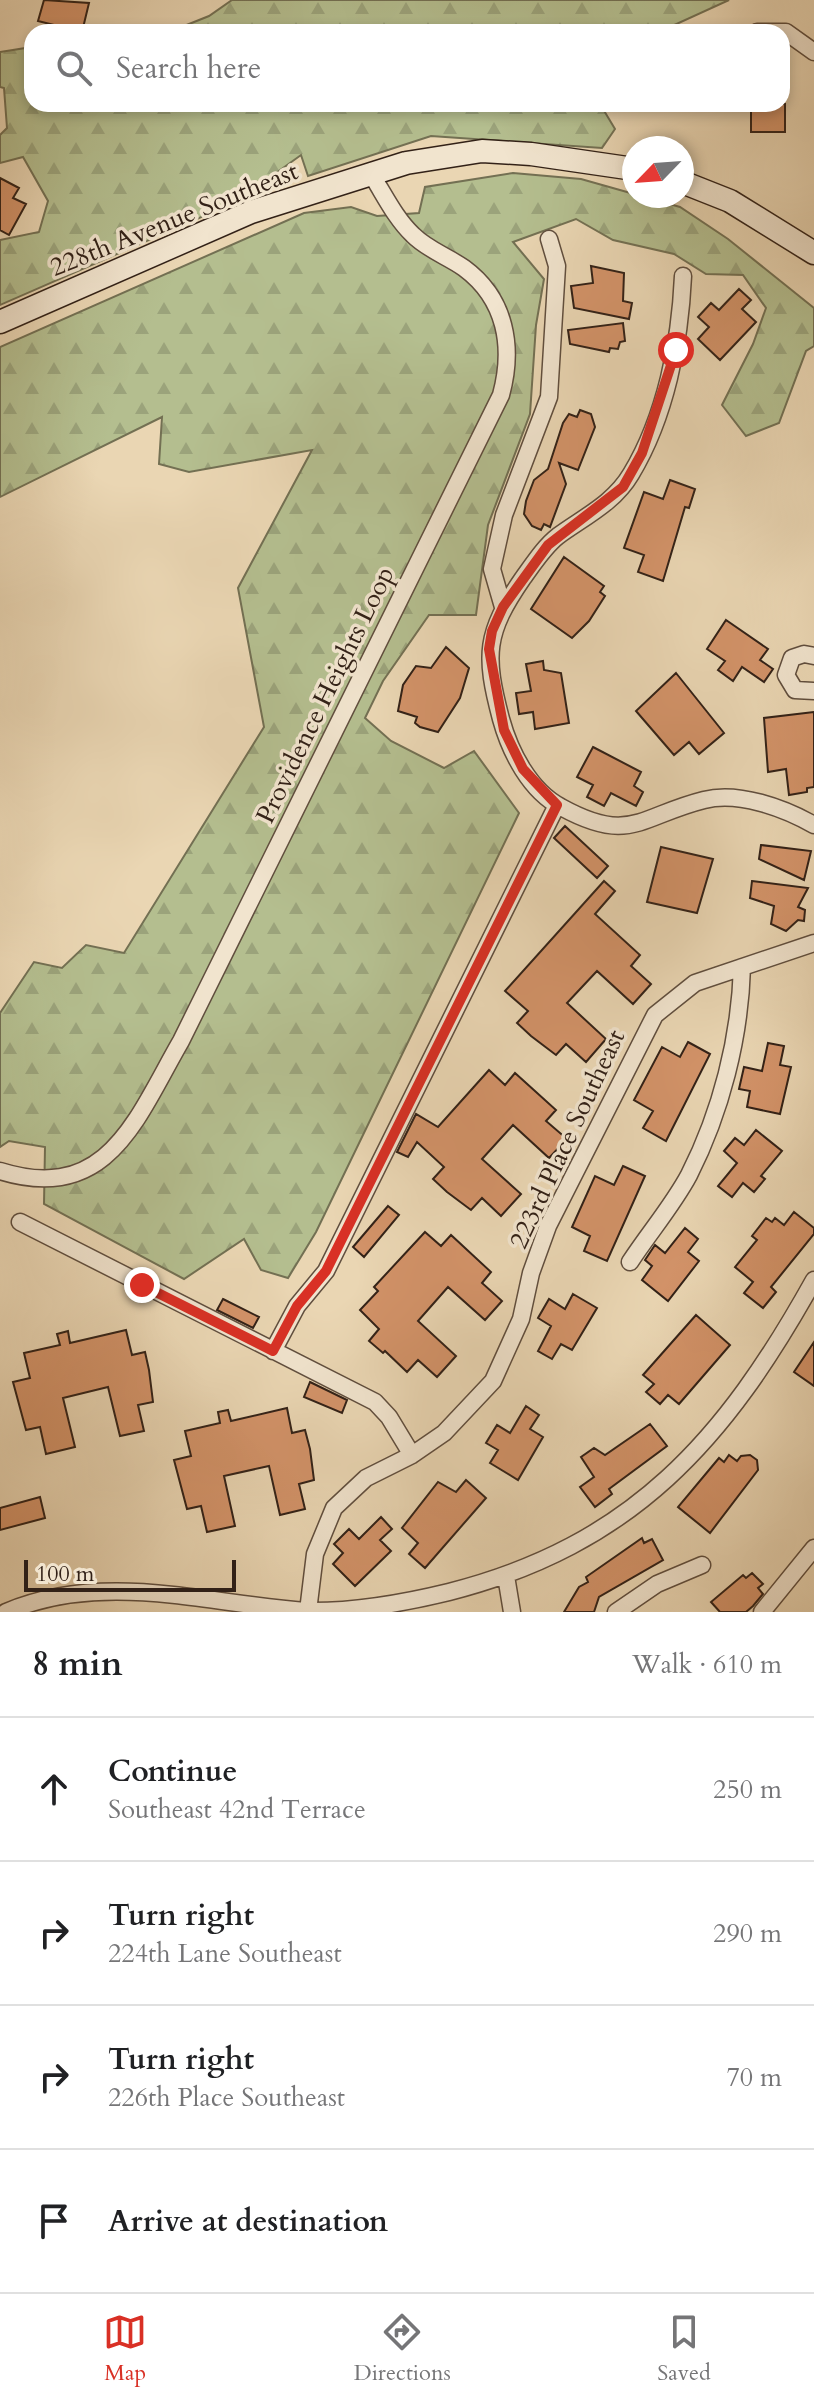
<!DOCTYPE html>
<meta charset="utf-8">
<style>
body{margin:0;font-family:Cardo,serif;background:#f2f2f2;color:#202124}
.compass{position:absolute;left:622px;top:136px;width:72px;height:72px;border-radius:50%;background:#fff;box-shadow:0 4px 12px #0003;rotate:245deg}
.scale{position:absolute;left:24px;bottom:20px;width:212px;box-sizing:border-box;padding-left:8px;border:4px solid #322117;border-top:0;font-size:22px;line-height:28px;white-space:nowrap;color:#322117;-webkit-text-stroke:6px #f1e4ce;paint-order:stroke}
.stop{position:absolute;width:24px;height:24px;margin:-18px;border:6px solid #d93025;border-radius:50%;background:#fff}
.stop.end{background:#d93025;border-color:#fff;box-shadow:0 2px 8px #0008}
.list{margin:0;padding:0;list-style:none}
h2{display:flex;justify-content:space-between;align-items:center;height:104px;margin:0;padding:0 32px;font-size:34px}
h2 small{font-size:26px;font-weight:400;color:#757577}
.list li{display:grid;grid-template-columns:52px 1fr auto;gap:24px;align-items:center;box-sizing:border-box;height:144px;padding:0 32px;border-top:2px solid #e0e0e0}
.list b{display:block;font-size:30px;white-space:nowrap}
.list p{margin:0;font-size:26px;white-space:nowrap;color:#757577}
.list em{font-size:26px;font-style:normal;color:#757577}
.icon{flex:none;width:44px;height:44px;fill:none;stroke:currentColor;stroke-width:2;stroke-linecap:round;stroke-linejoin:round}
.map{position:relative;flex:none;width:814px;height:1612px;overflow:hidden}
.search{position:absolute;background:#fff;box-shadow:0 4px 12px #0003;left:24px;right:24px;top:24px;height:88px;display:flex;align-items:center;gap:20px;box-sizing:border-box;padding:0 28px;border-radius:24px;color:#757577;font-size:30px}
.sheet{height:680px;background:#fff}
nav{display:flex;justify-content:space-around;align-items:center;box-sizing:border-box;height:112px;border-top:2px solid #e0e0e0;background:#fff;font-size:22px;color:#757577}
nav a{display:grid;justify-items:center;gap:4px}
nav .on{color:#d93025}
.map>svg:first-child{display:block}
.forest{fill:url(#forest-firs);stroke:#737053;stroke-width:2}
.building{fill:#d39369;stroke:#322117;stroke-width:2}
.lines{fill:none;stroke-linecap:round;stroke-linejoin:round}
.street-casing{stroke:#604e3e;stroke-width:19}
.secondary-casing{stroke:#322117;stroke-width:25}
.street{stroke:#f1e4ce;stroke-width:16}
.secondary{stroke:#f1e4ce;stroke-width:22}
.route{stroke:#d93025;stroke-width:10}
.labels{text-anchor:middle;dominant-baseline:central;stroke-width:7;stroke-linejoin:round;paint-order:stroke}
.street-label{font-size:26px;fill:#322117;stroke:#f1e4ce}
</style>
<div class="map">
<svg width="814" height="1612" viewBox="0 0 814 1612">
<defs>
<pattern id="forest-firs" width="22" height="20" patternUnits="userSpaceOnUse" patternTransform="scale(2)"><rect width="22" height="20" fill="#b4be8f"/><path d="M5 1l3.5 6h-7zM16 11l3.5 6h-7z" fill="#9ba37b"/></pattern>
</defs>
<rect width="100%" height="100%" fill="#ead6b3"/>
<filter id="stains"><feTurbulence type="fractalNoise" baseFrequency=".0025" numOctaves="4"/><feColorMatrix values="0 0 0 0 .2 0 0 0 0 .09 0 0 0 0 .02 0 0 0 .5 -.17"/></filter>
<radialGradient id="worn" r=".72"><stop offset=".6" stop-color="#630" stop-opacity="0"/><stop offset="1" stop-color="#630" stop-opacity=".3"/></radialGradient>
<!-- forest -->
<path class="forest" d="M232,0H729L659,32H169L209,16Z
M32,47V104H600L615,129L602,148L431,136L308,176L301,155L236,202L0,305V240L39,232L48,201L23,157L0,163V135L7,128L4,88L0,87V52Z
M513,173L581,179L680,207L728,239L814,308V346L806,351L779,423L746,436L722,405L753,344L766,308L743,275L706,274L674,254L613,240L576,219L513,242L544,279L536,325L530,414L488,525L476,615H429L383,681L365,718L391,741L444,768L474,751L519,813L316,1232L288,1278L261,1270L244,1239L184,1279L44,1204L45,1147L9,1141L0,1147V1013L34,962L62,968L86,945L124,953L264,727L238,588L312,450L189,472L159,464L162,417L0,497V347L304,213L351,207L377,216L419,213L425,187Z"/>
<!-- building -->
<path class="building" d="M44,0L89,3L82,32L38,21Z
M751,104H785V132H751Z
M0,178L19,188L13,198L26,204L9,235L0,230Z
M591,266L624,273L623,301L632,303L629,319L574,308L571,286L593,283Z
M739,289L751,300L742,309L756,322L720,360L698,339L709,327L698,317L711,303L719,310Z
M623,323L625,341L620,342L618,349L610,348L609,352L570,344L568,330Z
M580,410L591,414L595,427L578,470L559,463L566,484L550,527L544,524L541,530L532,526L524,514L526,501L534,480L548,469L563,423L569,414L577,417Z
M670,480L695,489L689,508L685,507L663,581L638,572L644,555L624,548L644,492L663,499Z
M564,557L604,586L600,592L605,596L589,621L572,638L531,609Z
M726,620L768,649L760,660L773,669L764,682L742,667L733,681L718,670L725,661L707,649Z
M446,647L469,668L460,698L438,732L420,727L415,723L417,717L398,711L403,685L416,666L431,668Z
M543,661L544,670L561,673L569,723L535,729L533,712L519,714L516,693L531,691L526,664Z
M676,673L724,733L699,754L689,742L674,755L636,711Z
M814,712V787L807,788V792L789,795L786,769L768,772L764,718Z
M593,747L641,772L634,786L643,792L636,806L611,793L604,806L587,797L593,785L577,777Z
M565,826L608,866L597,878L554,838Z
M761,845L811,851L804,880L759,859Z
M661,847L713,859L697,913L647,902Z
M604,881L615,891L595,914L640,955L631,966L651,984L633,1004L597,971L567,1003L606,1039L586,1062L566,1044L556,1055L531,1036L517,1023L528,1011L505,991Z
M752,881L808,888L798,907L805,910L804,921L798,920L786,931L771,924L774,906L750,898Z
M688,1042L710,1054L666,1141L643,1128L653,1111L634,1100L662,1047L680,1057Z
M768,1043L784,1046L780,1065L791,1067L780,1114L747,1107L750,1091L739,1089L744,1067L762,1071Z
M489,1070L505,1085L515,1073L556,1110L546,1121L567,1139L549,1158L513,1125L482,1159L521,1194L501,1216L482,1198L471,1210L447,1192L433,1179L444,1167L417,1142L408,1157L397,1152L416,1114L438,1127Z
M756,1130L782,1151L761,1176L765,1179L754,1192L743,1183L732,1197L718,1186L737,1163L724,1151L735,1138L744,1145Z
M623,1166L645,1176L607,1261L584,1251L590,1236L572,1227L595,1176L614,1185Z
M388,1206L399,1215L364,1257L353,1247Z
M794,1212L814,1228V1234L771,1287L776,1292L763,1308L744,1293L753,1282L735,1267L757,1240L752,1236L766,1218L772,1222L775,1218L784,1225Z
M685,1228L698,1239L688,1252L699,1261L668,1301L642,1280L652,1266L645,1260L655,1245L665,1253Z
M425,1232L441,1246L451,1235L491,1272L482,1283L502,1301L485,1320L448,1287L418,1321L456,1356L437,1377L418,1360L407,1372L385,1351L383,1353L369,1341L379,1329L360,1310L378,1291L374,1287Z
M573,1294L597,1308L572,1350L561,1344L552,1359L538,1351L551,1326L538,1318L549,1299L565,1309Z
M223,1299L259,1317L253,1328L217,1310Z
M696,1315L730,1345L679,1404L668,1395L660,1404L646,1392L654,1384L643,1375Z
M126,1330L132,1355L145,1352L149,1370L153,1402L138,1405L144,1431L120,1436L108,1387L63,1398L75,1447L46,1454L40,1427L26,1430L13,1382L30,1378L24,1353L60,1345L57,1334L68,1331L70,1343Z
M814,1342V1386L794,1372Z
M310,1382L347,1400L342,1413L304,1397Z
M526,1406L539,1415L530,1429L543,1437L518,1480L490,1463L498,1450L486,1443L497,1425L510,1433Z
M287,1408L292,1433L305,1430L310,1449L314,1480L299,1484L305,1509L280,1515L269,1466L224,1476L235,1526L207,1532L201,1506L187,1509L174,1460L191,1456L185,1431L220,1423L218,1412L228,1410L231,1421Z
M650,1424L667,1446L609,1489L612,1494L595,1507L580,1487L594,1477L581,1457L594,1448L605,1455Z
M729,1455L737,1461L741,1456L750,1455L757,1460L758,1470L710,1533L678,1507L719,1458L724,1462Z
M466,1480L486,1498L425,1568L409,1554L418,1543L402,1528L438,1482L456,1492Z
M40,1497L45,1518L0,1530V1508Z
M381,1517L392,1529L380,1540L391,1551L355,1586L333,1564L343,1553L334,1544L349,1529L359,1539Z
M642,1538L644,1543L652,1539L663,1560L599,1597L594,1612H564L579,1587L588,1582L586,1577Z
M752,1573L763,1584L758,1588L763,1594L753,1606L746,1612H720L711,1602L743,1575L746,1578Z"/>
<g class="lines">
<defs>
<path id="street" d="M757,32H786L814,52
M683,276C680,342 666,416 631,474C614,503 584,517 558,536C544,547 534,563 523,578C485,633 484,655 501,719C510,752 530,791 561,807C630,845 640,816 704,800C738,791 784,808 814,825
M503,607L492,569L504,515L549,397L557,266L549,239
M814,656L804,654L792,658L786,675L795,690L814,691
M0,1171C108,1205 137,1117 181,1041L501,395C514,347 506,299 464,268C447,256 428,250 413,235C395,218 384,194 371,174
M20,1222L375,1402L389,1417L412,1455
M630,1262C649,1233 673,1205 689,1175C721,1112 740,1038 742,967
M273,1351L297,1306L326,1271L557,805
M506,1576L512,1612
M308,1611L315,1554L334,1508L366,1478L412,1455L444,1433L493,1381L521,1319L531,1273L548,1226L655,1015L695,983L814,943
M6,1612C103,1571 204,1603 305,1611C351,1612 404,1603 449,1592C633,1545 725,1440 814,1280
M616,1612L657,1584L702,1565
M762,1612L814,1548"/>
<path id="secondary" d="M682,182L730,201L814,253
M0,322L251,212L406,163L482,151L531,154L634,169"/>
</defs>
<!-- street casing -->
<use href="#street" class="street-casing"/>
<!-- secondary casing -->
<use href="#secondary" class="secondary-casing"/>
<!-- street -->
<use href="#street" class="street"/>
<!-- secondary -->
<use href="#secondary" class="secondary"/>
</g>
<g class="lines">
<!-- route -->
<path class="route" d="M142,1285L273,1351L297,1306L326,1271L557,805L523,769L504,730L489,649L492,631L503,607L548,545L623,487L642,453L676,350"/>
</g>
<g class="labels">
<!-- street labels -->
<g class="street-label">
<text transform="translate(174 219) rotate(-22)">228th Avenue Southeast</text>
<text transform="translate(325 695) rotate(-64)">Providence Heights Loop</text>
<text transform="translate(567 1139) rotate(-65)">223rd Place Southeast</text>
</g>
</g>
<rect width="100%" height="100%" filter="url(#stains)"/>
<rect width="100%" height="100%" fill="url(#worn)"/>
</svg>
<svg class="compass" viewBox="-18 -18 36 36"><path d="M0-13l5 13h-10z" fill="#e53935"/><path d="M0 13l5-13h-10z" fill="#757577"/></svg>
<div class="scale">100 m</div>
<div class="stop" style="left:676px;top:350px"></div>
<div class="stop end" style="left:142px;top:1285px"></div>
<div class="search"><svg class="icon" aria-label="search" viewBox="0 0 24 24"><circle cx="10" cy="10" r="6"/><path d="M15 15l6 6"/></svg>Search here</div>
</div>
<section class="sheet">
<h2>8 min<small>Walk · 610 m</small></h2>
<ul class="list">
<li><svg class="icon" aria-label="ahead" viewBox="0 0 24 24"><path d="M12 20V5M6 11l6-6 6 6"/></svg><div><b>Continue</b><p>Southeast 42nd Terrace</p></div><em>250 m</em></li>
<li><svg class="icon" aria-label="right" viewBox="0 0 24 24"><path d="M7 20v-9h11M14 6l5 5-5 5"/></svg><div><b>Turn right</b><p>224th Lane Southeast</p></div><em>290 m</em></li>
<li><svg class="icon" aria-label="right" viewBox="0 0 24 24"><path d="M7 20v-9h11M14 6l5 5-5 5"/></svg><div><b>Turn right</b><p>226th Place Southeast</p></div><em>70 m</em></li>
<li><svg class="icon" aria-label="arrive" viewBox="0 0 24 24"><path d="M6 21V4h12l-3 4 3 4H6"/></svg><div><b>Arrive at destination</b></div></li>
</ul>
</section>
<nav>
<a class="on"><svg class="icon" aria-label="map" viewBox="0 0 24 24"><path d="M3 6l6-2 6 2 6-2v14l-6 2-6-2-6 2zM9 4v14M15 6v14"/></svg>Map</a>
<a><svg class="icon" aria-label="directions" viewBox="0 0 24 24"><path d="M12 3l9 9-9 9-9-9zM9 14v-3h6M13 9l2 2-2 2"/></svg>Directions</a>
<a><svg class="icon" aria-label="saved" viewBox="0 0 24 24"><path d="M7 4h10v16l-5-4-5 4z"/></svg>Saved</a>
</nav>
